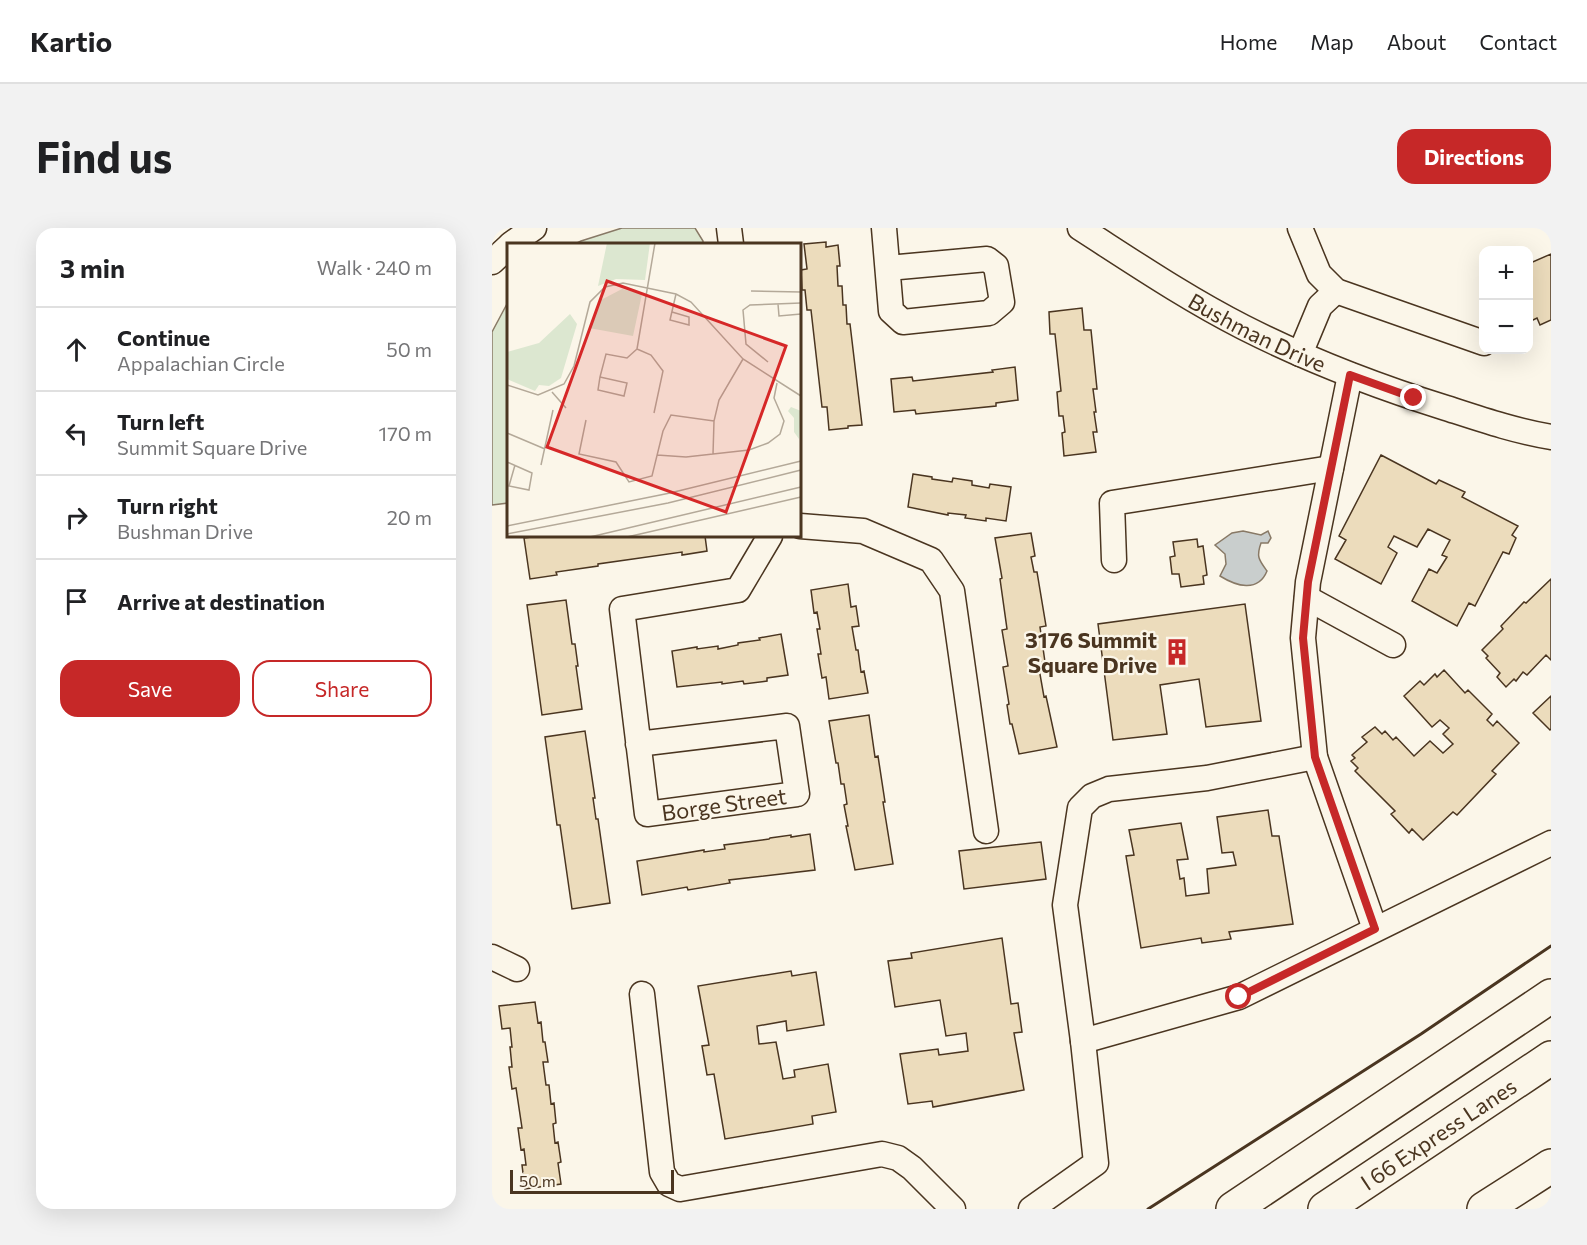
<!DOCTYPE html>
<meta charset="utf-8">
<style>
body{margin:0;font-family:Commissioner,sans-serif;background:#f2f2f2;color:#202124}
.controls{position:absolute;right:18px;top:18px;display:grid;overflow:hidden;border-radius:12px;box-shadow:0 6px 24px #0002}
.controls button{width:54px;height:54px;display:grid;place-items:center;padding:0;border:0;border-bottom:2px solid #e0e0e0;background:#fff;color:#202124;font:30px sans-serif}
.scale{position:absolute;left:18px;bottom:15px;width:164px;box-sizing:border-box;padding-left:6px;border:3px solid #4a3520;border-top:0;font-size:16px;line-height:21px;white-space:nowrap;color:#4a3520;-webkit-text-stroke:4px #fbf6e9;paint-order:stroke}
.stop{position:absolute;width:18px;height:18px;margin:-14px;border:4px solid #c62828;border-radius:50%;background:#fff}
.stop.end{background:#c62828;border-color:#fff;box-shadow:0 2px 6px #0008}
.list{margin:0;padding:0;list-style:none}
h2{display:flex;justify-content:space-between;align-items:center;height:78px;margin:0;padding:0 24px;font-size:26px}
h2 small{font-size:20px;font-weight:400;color:#757577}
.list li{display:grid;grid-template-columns:39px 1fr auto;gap:18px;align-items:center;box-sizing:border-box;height:84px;padding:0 24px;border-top:2px solid #e0e0e0}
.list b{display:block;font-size:22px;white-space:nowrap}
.list p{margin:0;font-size:20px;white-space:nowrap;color:#757577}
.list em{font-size:20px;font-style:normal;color:#757577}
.actions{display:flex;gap:12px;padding:18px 24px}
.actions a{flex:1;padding:14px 0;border:2px solid #c62828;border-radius:18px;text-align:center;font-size:21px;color:#c62828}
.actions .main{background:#c62828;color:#fff}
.icon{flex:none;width:33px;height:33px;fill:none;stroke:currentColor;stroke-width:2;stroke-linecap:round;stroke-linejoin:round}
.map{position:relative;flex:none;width:1059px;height:981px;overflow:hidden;border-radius:18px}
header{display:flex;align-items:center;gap:36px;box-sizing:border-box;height:84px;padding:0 30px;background:#fff;border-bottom:2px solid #e0e0e0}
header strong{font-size:28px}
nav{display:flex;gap:33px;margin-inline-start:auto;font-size:21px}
.intro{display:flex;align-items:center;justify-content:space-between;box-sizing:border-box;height:144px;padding:0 36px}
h1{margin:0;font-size:42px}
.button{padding:15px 27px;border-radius:18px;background:#c62828;color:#fff;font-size:21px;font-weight:700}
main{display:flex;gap:36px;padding:0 36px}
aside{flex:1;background:#fff;border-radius:18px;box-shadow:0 6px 24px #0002}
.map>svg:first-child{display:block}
.green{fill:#dce7d0;stroke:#887966;stroke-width:1.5}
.water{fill:#c9cecd;stroke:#887966;stroke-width:1.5}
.building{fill:#ecdcbc;stroke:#4a3520;stroke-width:1.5}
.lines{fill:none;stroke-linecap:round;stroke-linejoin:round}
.minor-casing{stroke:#4a3520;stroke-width:27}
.highway-casing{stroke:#4a3520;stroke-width:36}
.minor{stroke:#fbf6e9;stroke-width:24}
.highway{stroke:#fbf6e9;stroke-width:33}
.wall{stroke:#4a3520;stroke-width:3}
.route{stroke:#c62828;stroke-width:8}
.labels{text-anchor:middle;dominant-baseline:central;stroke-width:4.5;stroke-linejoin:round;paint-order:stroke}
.street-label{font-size:22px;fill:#4a3520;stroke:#fbf6e9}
.poi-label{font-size:22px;font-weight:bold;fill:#4a3520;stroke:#fbf6e9;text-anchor:end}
.inset-road{fill:none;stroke:#b4a999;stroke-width:1.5}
.view{fill:#d62828;fill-opacity:0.15;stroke:#d62828;stroke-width:3}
.inset-edge{fill:none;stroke:#4a3520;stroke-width:3}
</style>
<header>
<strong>Kartio</strong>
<nav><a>Home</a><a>Map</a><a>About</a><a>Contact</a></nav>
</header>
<div class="intro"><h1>Find us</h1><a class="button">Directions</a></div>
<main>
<aside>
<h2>3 min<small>Walk · 240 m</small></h2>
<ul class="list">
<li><svg class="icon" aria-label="ahead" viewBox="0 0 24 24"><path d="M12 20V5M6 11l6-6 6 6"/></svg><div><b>Continue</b><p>Appalachian Circle</p></div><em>50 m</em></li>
<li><svg class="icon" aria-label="left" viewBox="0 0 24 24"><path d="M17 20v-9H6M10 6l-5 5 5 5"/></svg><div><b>Turn left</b><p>Summit Square Drive</p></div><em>170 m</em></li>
<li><svg class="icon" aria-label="right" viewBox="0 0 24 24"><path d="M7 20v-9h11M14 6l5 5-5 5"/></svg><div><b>Turn right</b><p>Bushman Drive</p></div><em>20 m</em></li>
<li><svg class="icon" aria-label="arrive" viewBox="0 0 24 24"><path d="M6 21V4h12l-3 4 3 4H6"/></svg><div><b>Arrive at destination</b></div></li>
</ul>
<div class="actions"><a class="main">Save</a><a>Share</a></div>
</aside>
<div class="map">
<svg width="1059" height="981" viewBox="0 0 1059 981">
<rect width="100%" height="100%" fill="#fbf6e9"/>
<!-- green -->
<path class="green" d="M130,0H203L211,13V16H83L89,13Z
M16,74V275L0,277V104Z"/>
<!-- water -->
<path class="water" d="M751,303L769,307L776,303L779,310L776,315H769C764,329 767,332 775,343C766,365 744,358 728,348L734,336L733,326L723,317L740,305Z"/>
<!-- building -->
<path class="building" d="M334,14V19L346,17L348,38H345L346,58H350L351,77H354L355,96H358L370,197L356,198V200L337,202L335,179H330L319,82H315L313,62H310L309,42L315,41L312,16Z
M1059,26V92L1048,97L1045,90L1039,93L1036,88V36Z
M590,80L592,102H599L605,161H601L604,184H602L605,204H601L604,224L572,228L570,205L573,204L571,188H567L565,164L569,163L563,106H558L557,84Z
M523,139L526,172L504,175V178L424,186L423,182L402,184L399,151L420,149L421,153L501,144L500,142Z
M889,227L944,256L947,252L973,264L970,269L1026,298L1020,307L1024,310L1017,326L1011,324L983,378L977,375L965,398L920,373L937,341L945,345L955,329L950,327L958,312L936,301L925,319L902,308L896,319L905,325L889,356L843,331L854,312L847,308Z
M421,246L440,249V251L460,254L461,250L480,253V257L497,260L498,256L519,259L514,293L494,290V293L473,290L474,287L456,285V287L416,279Z
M539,305L543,328L539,329L542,344H545L554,398L548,399L553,434L546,435L552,469L554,468L565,519L527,526L520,496H518L515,477L517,476L511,439L516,438L510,402L515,401L508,351L510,350L503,310Z
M47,308H213L215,323L190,327V324L106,336V338L64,344L65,347L38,351L32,310Z
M705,311L706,319L711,318L715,347L711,348L712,356L689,359L687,346H680L678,329L683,328L681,314Z
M1059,351V432L1054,427L1035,447L1031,444L1024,453L1022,451L1014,459L1005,449L1008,445L994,430L996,428L990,422L1011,401L1009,398L1032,374L1034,375Z
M356,356L359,379L364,378L367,398L360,399L364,422H366L369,444L372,443L376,465L337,471L334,449L330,450L326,426H329L325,401H328L325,384L322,385L319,362Z
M74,372L80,416H83L86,438H84L90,481L50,487L35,377Z
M753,376L769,493L714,499L707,451L668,457L675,506L621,512L606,396Z
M289,406L296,447L275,450V453L252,456L251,453L230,456V454L185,459L180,423L205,419V421L226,418V421L246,417V415L268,412L267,410Z
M952,442L973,465L976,462L1000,486L995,492L1001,498L1005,493L1027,515L1000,543L1004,546L965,587L961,584L931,612L920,601L917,605L899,586L903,583L863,543L866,540L859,533L863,530L860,527L875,514L870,509L883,499L890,506L893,503L901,512L904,509L922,528L938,513L951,525L961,516L951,506L957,500L948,492L940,499L912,468L928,453L932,457L943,446L945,449Z
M1059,468V501L1058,502L1041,485Z
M377,487L383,529L386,528L393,574H391L401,636L363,642L354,598H356L352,577L355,576L352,556H349L346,535H344L337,493Z
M93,503L103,570H101L104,591H106L118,675L80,681L68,597H65L53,509Z
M776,582L780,608H787L801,696L737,704L739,711L710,715L709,710L649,720L634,628L642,627L637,602L689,595L696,631L685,632L688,651L692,650L694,668L717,665L715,641L744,637L741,624L730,625L725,589Z
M318,606L323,642L237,652L238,655L196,662L195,659L150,667L145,633L212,622V624L233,621L232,617L277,611L278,610L299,607V609Z
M549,614L554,651L472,661L467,623Z
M510,710L519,776L526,775L530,804L522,805L532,862L441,879L440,873L416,876L408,826L446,821L447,827L476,823L474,805L454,808L448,772L403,779L396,733L420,730L419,725Z
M299,743L300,748L324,744L332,797L295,803L294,793L265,798L267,816L284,814L291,851L303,849L302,842L336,836L344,884L320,888L321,896L233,911L222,846L215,847L210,818L217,817L206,758Z
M43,774L46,795L49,794L51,814H53L56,834H51L54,857H57L59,876L62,875L64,895L61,896L63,915L66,914L69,934L66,935L69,956L33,961L30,937H34L32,921L29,922L26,900H30L24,860L20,861L17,839H20L18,819H20L18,800L10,801L7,778Z"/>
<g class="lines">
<defs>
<g id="minor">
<path d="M237,0L239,16"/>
<path d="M392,0L399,83L411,94L497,85L510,74L504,38L495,31L396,40"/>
<path id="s1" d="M588,0C641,34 694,70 751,99C816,132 884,158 954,180C988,191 1023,203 1059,209"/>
<path d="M808,0L827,46L844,63L992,115"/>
<path d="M19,16L42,0"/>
<path d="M0,34L16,19"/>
<path d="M808,126L828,78L844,63"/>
<path d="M858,147L816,354L811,410L823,529L883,701"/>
<path d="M308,298L371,303L439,332L460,363L494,603"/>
<path d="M622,332L620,275L839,240"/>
<path d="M815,370L901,417"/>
<path d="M146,516L295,498L305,566L155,586L130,381L246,362L278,308"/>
<path d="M0,729L25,741"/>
<path d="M150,766L170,944L177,956L188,961L390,926L406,930L420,940L461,981"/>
<path d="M591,813L747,769L1059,615"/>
<path d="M539,981L604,935L591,813L573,677L588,580L600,568L617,561L715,550L823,529"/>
</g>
<g id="highway">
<path d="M741,981L1059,768"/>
<path id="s2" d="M833,981L1059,830"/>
<path d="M992,981L1059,938"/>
</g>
</defs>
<!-- minor casing -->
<use href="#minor" class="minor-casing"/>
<!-- highway casing -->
<use href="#highway" class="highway-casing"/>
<!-- minor -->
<use href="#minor" class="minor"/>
<!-- highway -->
<use href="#highway" class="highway"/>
<!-- wall -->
<path class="wall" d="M656,981L929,806L1059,718"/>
</g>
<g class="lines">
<!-- route -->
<path class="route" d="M747,769L883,701L823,529L811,410L816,354L858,147L922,170"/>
</g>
<!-- icons -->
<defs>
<symbol id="building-bare" viewBox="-9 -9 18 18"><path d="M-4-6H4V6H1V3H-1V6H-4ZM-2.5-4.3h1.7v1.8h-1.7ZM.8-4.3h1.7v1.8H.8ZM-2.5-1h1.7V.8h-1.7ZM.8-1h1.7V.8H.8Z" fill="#c62828" stroke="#fbf6e9" stroke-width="2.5" paint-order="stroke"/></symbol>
</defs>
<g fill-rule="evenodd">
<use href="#building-bare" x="666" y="405" width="38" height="38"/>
</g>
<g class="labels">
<!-- street labels -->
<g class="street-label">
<text stroke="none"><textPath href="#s1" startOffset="206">Bushman Drive</textPath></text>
<text transform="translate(232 576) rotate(-8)">Borge Street</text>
<text stroke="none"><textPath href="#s2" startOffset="136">I 66 Express Lanes</textPath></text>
</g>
<!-- poi labels -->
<g class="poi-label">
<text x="665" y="411">3176 Summit<tspan x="665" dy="25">Square Drive</tspan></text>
</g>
</g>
<!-- overview -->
<g transform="translate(15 15)">
<rect width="294" height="294" fill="#fbf6e9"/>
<path d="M100,0H143L138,37L109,36L91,43ZM115,46L135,51L126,93L82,85L92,58ZM63,71L70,81L54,135L42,143L32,142L28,148L0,136V109L32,100ZM284,164L294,168L292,196L287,189V175L281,168Z" fill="#dce7d0"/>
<path class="inset-road" d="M244,48L294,49M271,61L272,73L294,71M165,69L182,74V82L163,77L169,51M130,106L148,0M130,106L144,112L156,128L147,170M261,119L239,101L236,67L243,62L294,60M93,134L120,140L117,153L91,147L93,134L99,111L120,115L130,106M0,142L31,152L57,141L67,123L83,59L98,44L116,40L169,51L184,59L236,116L294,153M45,149L59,165M79,177L72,211L109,219L122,239L145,233L156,188L164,172L207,178M0,190L38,206M206,211L207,178L212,157L236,116M150,212L179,214L242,207L261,200L273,191L277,178L267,155L270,140M0,219L25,230L22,247L2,243L8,222M34,222L46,167M0,283L163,250L294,218M0,291L161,260L294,227M83,294L294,244M120,294L294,254"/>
<path class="view" d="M100,38L279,103L219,269L40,204Z"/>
<rect width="294" height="294" class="inset-edge"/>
</g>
</svg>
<div class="controls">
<button>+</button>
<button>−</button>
</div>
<div class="scale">50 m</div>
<div class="stop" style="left:747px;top:769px"></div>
<div class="stop end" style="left:922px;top:170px"></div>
</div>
</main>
